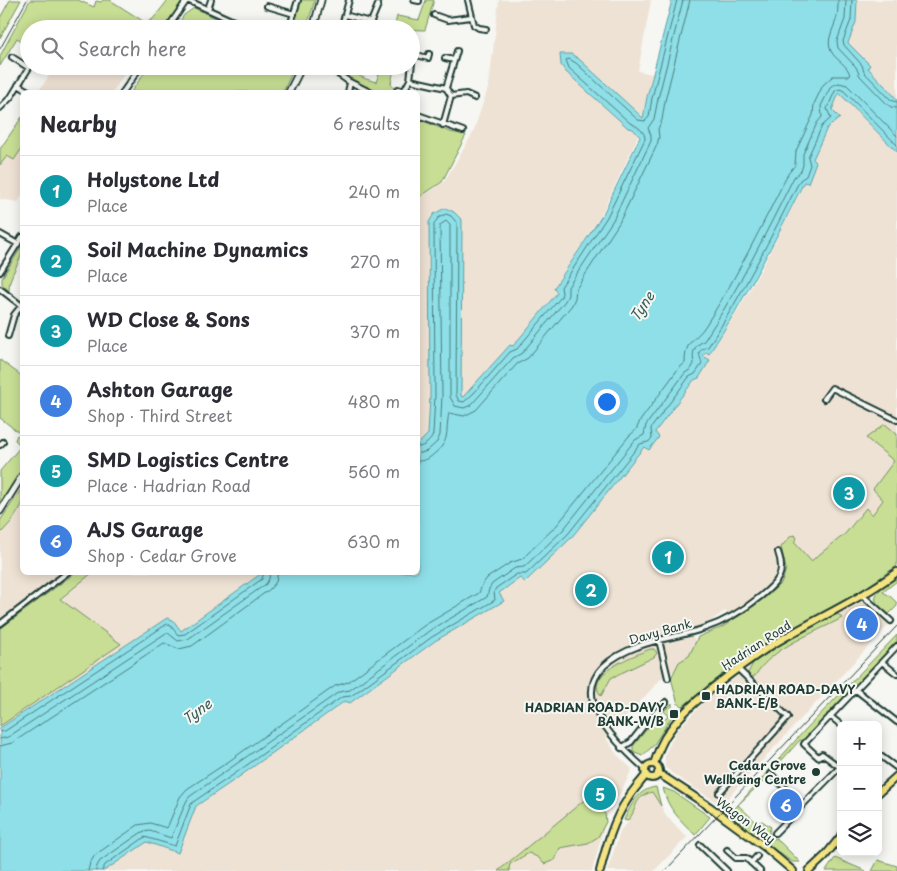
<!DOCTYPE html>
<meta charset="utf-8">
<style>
body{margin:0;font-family:"Playpen Sans",sans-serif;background:#f7f7f7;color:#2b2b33}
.controls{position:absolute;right:15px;bottom:15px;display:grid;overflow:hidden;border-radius:8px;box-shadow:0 2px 12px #0003}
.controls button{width:45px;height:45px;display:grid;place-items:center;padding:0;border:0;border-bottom:1px solid #e1e1e2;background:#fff;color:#2b2b33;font:25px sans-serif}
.you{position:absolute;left:606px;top:401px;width:18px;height:18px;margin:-12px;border:4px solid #fff;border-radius:50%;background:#1a73e8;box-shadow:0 0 0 8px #1a73e833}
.badge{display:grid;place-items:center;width:32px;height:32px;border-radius:50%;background:#1f3d34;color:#fff;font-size:16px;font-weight:700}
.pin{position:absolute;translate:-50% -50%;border:2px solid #fff;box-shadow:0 1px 5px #0006}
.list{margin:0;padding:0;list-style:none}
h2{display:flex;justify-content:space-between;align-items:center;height:65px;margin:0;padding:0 20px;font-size:21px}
h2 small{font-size:16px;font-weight:400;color:#7c7c81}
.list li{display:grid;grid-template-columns:32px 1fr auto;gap:15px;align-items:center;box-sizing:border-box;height:70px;padding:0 20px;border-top:1px solid #e1e1e2}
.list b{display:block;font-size:19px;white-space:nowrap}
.list p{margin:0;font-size:16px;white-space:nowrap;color:#7c7c81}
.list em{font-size:16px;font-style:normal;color:#7c7c81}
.icon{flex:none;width:28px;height:28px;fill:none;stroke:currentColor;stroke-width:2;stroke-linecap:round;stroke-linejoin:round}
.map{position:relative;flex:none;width:897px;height:871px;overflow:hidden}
.search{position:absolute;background:#fff;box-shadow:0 2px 12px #0003;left:20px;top:20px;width:400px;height:55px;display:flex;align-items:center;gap:12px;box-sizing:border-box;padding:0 18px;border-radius:28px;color:#7c7c81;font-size:19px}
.panel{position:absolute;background:#fff;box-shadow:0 2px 12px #0003;left:20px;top:90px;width:400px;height:485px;border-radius:8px}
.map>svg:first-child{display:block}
.built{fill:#eee2d4}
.green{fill:#c7de94;stroke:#738e64}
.water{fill:#8edfe8;stroke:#629ea0}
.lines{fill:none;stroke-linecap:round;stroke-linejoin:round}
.shore{stroke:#4b7e7c;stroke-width:1}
.street-casing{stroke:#1f3d34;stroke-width:8}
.secondary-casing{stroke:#1f3d34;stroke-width:9}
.primary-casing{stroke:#1f3d34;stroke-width:10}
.street{stroke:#f6f6f2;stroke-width:4}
.secondary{stroke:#f6f6f2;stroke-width:5.5}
.primary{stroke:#f4e382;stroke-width:6}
.tram{stroke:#1f3d34;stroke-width:1}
.rail{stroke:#1f3d34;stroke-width:1}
.poi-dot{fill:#1f3d34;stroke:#f6f6f2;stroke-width:2}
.labels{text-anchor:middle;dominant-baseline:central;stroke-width:4;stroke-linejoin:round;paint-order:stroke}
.street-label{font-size:12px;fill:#1f3d34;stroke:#f6f6f2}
.poi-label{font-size:12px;font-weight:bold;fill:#1f3d34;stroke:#f6f6f2;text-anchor:end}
.water-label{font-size:14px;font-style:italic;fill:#355d58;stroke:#f6f6f2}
</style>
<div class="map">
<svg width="897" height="871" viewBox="0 0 897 871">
<rect width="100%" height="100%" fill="#f6f6f2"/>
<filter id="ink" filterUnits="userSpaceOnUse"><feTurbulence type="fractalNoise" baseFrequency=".02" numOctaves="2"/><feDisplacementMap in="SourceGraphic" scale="10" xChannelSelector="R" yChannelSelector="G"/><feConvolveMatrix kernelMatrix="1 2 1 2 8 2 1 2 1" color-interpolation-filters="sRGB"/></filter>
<g filter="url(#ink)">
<!-- built -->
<path class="built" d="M499,0H651L638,71L652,74L637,139L601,215L554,287L557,293L513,346L463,398L430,396L428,434L418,444V199L444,182L473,133L489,85Z
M857,0H897V99L867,68L869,65L848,43L856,22Z
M56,66H130L112,92H38Z
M839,93L897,152V491L841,555L732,620L725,611L691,634L703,652L661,679L606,738L617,755L632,769L621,792L608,812L592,871H104L346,701L350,703L435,641L503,600L499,593L520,578L525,582L644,447L659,437L655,432L694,380L699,378L710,360L703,356L706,352L709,354L737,312L762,268L805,182L808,183L813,159L827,128L840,118L832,110Z
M22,117V195L18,202L0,199V149Z
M22,484V572L262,573L181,631L0,732V518Z
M868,598L894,619L721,805L673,774L665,767V754L677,730L709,697L770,652Z
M653,789L666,816L687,837L654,871H607L621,829L627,824L639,798Z"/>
<!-- green -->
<path class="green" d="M10,0H21L0,38V18Z
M30,0H78L94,7L96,1L101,2L103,0H110L146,23L153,19L168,0H184L163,29H29V46L17,38L0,66V56Z
M301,0H315L306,29H293Z
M426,0H434L425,30L394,29L397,16L419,20Z
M194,8L240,29H175L184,15Z
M149,66H295L283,92H131Z
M382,66H395L391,83L394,89L400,92H378L351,80L346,75L348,70L366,79L376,82Z
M22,117V148L14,160L7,156L0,165V149Z
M418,119L450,132L466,135L442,182L418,198Z
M22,246C23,262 8,274 9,291L2,284V278Z
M0,360L22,376V435L0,418Z
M885,424L897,434V566L858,593L757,648L683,706L678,704L671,678L679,662L689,656L698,637L724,626L766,597L782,582L786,569L781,547L791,536L795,535L797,538L794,542L811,561L845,534L866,508L872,515L883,500L873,489L894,461L866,438Z
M17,435L22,438V469L0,507V471L21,446L15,440Z
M22,488V505L12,521L0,534V521Z
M76,572L92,573L60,599L121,644L0,726V629Z
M897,578V581L883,592L890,596L897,603V606L889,614C885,611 880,607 877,603C870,592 890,583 897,578Z
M838,614L842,618C813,634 772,647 755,676L751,677L748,673C750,670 751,666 753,663C767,645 816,624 838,614Z
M897,635V644L803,741L800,740L765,779L738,805L757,823L762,821L771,827L769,832L772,840L776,838L800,862H792L728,816L738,805L804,731Z
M650,649H654L657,653L654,657L611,678L601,696C583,673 636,655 650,649Z
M672,703V716L653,746L642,756L633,752V746L656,718L659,716L664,720L668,715L664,711Z
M656,787L661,806L652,792C631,798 639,810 627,821L624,820C631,805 638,789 656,787Z
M663,788L674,792L710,817L695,835C680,819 668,810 663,788Z
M588,797L605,814L606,822L598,837L588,843L560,848L555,860L544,864L539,858L529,853L510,864L509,869L510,871H498Z
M835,858L866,871H826Z
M878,860L897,866V871H872Z"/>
<!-- water -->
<path class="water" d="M672,0H857L856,22L848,43L870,65L868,68L897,99V152L839,93L832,110L840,118L827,128L813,159L816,162L808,183L804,182C775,241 745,299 709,354L706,352L703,356L710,360L699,378L694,380L655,432L659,437L649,450L644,447L571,538L525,582L520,578L499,593L504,601L435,641L350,703L345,701L236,779L199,804L196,806L178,853L147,842L104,871H0V728L167,618L173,620L181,631L262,573L418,572V444L428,434L430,396L429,222L434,214L445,208L454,212L462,220L461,396L463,397L510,345L513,346L557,293L554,288L603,214L640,137L633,129L628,128L566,72L561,65L560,54H571L579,59L643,118L647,97Z"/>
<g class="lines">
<!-- shore -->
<path class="shore" d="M846,0L845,19L837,41L838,48L856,67L860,76L887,104L891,107L897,108
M852,0L851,20L843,41L844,45L862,65L864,72L891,100L897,102
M418,447C424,447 432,440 433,434L435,396L434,224L438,218L446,214L451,216L457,223L456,395L459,401L464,402L474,393L510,352L517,349L561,297L562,293L561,287L607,217L645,139C645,131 637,126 630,123L569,68L566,60L569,59L576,63L638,120L645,121L649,117L652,98L677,0
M418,454L427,451L437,442L440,435L442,396L440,225L446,221L450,225V397L455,406L464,408L471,405L513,358L522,353L565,301L568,295V287L613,220L651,141V135L648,128L654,119L658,99L683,0
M418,461C425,461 430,458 435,453C451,440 445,431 449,413L464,416L476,410L517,364L528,358L572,305L575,298L576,289L619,223L657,145L659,137L658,129L662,120L665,101L690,0
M0,732L5,731L167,624L170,625L178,635L185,634L262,579L264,572
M0,739L8,737L166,633H168L178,641L188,639L266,584L269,579L270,572
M0,746L12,743L164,643L179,649L192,646L270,589L276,582L278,572
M88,871L90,863L95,855L138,825L150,823L167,828L180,797L187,789L225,764L335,686L348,682L425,625L479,593L482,585L487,578L510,563L522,559L557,525L629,436L636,430L640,421L678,369L685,363C685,339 695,342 706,325C737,277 762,225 788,174L795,165L796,151L813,115L814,104L823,85L833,76H850C849,65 835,60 831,51C826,40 833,30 836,20C838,14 838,7 838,0
M96,871L97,866L100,861L142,832L150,831L171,838L186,802L189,797L339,692L350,690L429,631L487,597L489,589L492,584L515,568L524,567L563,530L635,440L644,435L646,425L685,373L691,369L694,364C692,353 693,346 704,341C739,288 766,233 794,177L801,171L803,165V154L817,123L822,117L821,106L831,86L839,83L847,85L897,136
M102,871L105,865L145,837L175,846L191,804L196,800L233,775L342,697L351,696L432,637L495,600L494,592L496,588L517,574H526L568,534L640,444L648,442L652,439L651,428L689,377L695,374L702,364C700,354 695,351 708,347C743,293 771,237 800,180L806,176L810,165L808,157L822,126L831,118L827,109L835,91L840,89L844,91L897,145"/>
<defs>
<path id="street" d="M187,0L251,29
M414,0L419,1
M468,0L474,25L479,28L486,29
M267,6L294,14
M208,9L211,0
M345,15L370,22
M434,15L448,20L471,17
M167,29L187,0
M289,29L298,0
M341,29L349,0
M368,29L378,5
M429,54L428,58L413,54L410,80L446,88L451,96L443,125
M12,57L29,68
M445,58L454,60
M327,66L348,81L370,92
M339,75L347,66
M18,85L30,92
M446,88L457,51
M398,89L404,91L410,80
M123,92L141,66
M348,92L350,83
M451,96L466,94L475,98
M0,108L11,97L30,66
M418,115L463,131
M0,234L18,244
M0,272L22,237
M0,289L22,306
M8,336L14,315L22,305
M824,399L832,388L897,420
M0,445L3,442
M862,595L891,621
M0,624L68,572
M659,640L668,678
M882,662L897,674
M856,690L897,722
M830,716L841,725
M621,748L631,742L646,723L666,702
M878,754L897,768
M841,768L822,754L818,757L804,744L897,646
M645,769C600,729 555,677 639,646C660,638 684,636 705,628C724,622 745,609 761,596C778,582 786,574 778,552
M771,774L802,805
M719,793L788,717L737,668
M775,833L840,767
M700,845L727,871
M727,850L736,858H746L760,871
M751,863L757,856"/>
<path id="secondary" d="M313,29L321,0
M289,92L302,66
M0,511L22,476"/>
<path id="primary" d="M654,764C658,752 662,740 670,730C682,712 700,698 716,685C734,671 753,657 772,645C813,620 858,601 897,572
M645 771a7 7 0 1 1 14 0a7 7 0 1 1-14 0Z
M658,773L710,807L766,848L793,871
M878,793L897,776
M600,871C606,847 613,821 627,800C632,791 640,783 646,775
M809,871L825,856L841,836"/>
</defs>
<!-- street casing -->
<use href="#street" class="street-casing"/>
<!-- secondary casing -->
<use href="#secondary" class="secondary-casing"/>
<!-- primary casing -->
<use href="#primary" class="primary-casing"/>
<!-- street -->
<use href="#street" class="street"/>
<!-- secondary -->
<use href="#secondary" class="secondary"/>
<!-- primary -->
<use href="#primary" class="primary"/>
<!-- tram -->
<path class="tram" d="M665,871L897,626"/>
<!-- rail -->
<path class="rail" d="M0,49L27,0"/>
</g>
</g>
<!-- markers -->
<g class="poi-dot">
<rect x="701" y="691" width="10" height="10" rx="2.5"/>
<rect x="669" y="709" width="10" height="10" rx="2.5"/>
<circle cx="816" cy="772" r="5"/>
</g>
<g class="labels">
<!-- street labels -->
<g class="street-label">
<text transform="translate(660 631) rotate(-16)">Davy Bank</text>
<text transform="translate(756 645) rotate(-33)">Hadrian Road</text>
<text transform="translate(746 820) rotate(36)">Wagon Way</text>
</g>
<!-- poi labels -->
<g class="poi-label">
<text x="716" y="689" text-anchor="start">HADRIAN ROAD-DAVY<tspan x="716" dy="14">BANK-E/B</tspan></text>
<text x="664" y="707">HADRIAN ROAD-DAVY<tspan x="664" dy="14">BANK-W/B</tspan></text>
<text x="806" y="765">Cedar Grove<tspan x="806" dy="14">Wellbeing Centre</tspan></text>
</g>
<!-- water labels -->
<g class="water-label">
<text transform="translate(642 306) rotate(-57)">Tyne</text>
<text transform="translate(197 711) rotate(-36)">Tyne</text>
</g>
</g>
</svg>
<div class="controls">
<button>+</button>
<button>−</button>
<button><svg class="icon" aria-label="layers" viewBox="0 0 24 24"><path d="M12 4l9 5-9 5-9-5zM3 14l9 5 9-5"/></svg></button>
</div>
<div class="you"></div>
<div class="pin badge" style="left:668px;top:557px;background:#0f9aa8">1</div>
<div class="pin badge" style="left:591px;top:590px;background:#0f9aa8">2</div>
<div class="pin badge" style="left:849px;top:493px;background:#0f9aa8">3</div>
<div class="pin badge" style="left:862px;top:624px;background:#3f7fe0">4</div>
<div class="pin badge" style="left:600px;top:794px;background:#0f9aa8">5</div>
<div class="pin badge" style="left:786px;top:805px;background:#3f7fe0">6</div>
<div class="search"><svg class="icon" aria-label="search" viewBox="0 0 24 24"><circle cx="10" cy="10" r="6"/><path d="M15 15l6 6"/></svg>Search here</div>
<section class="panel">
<h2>Nearby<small>6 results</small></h2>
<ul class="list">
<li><span class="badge" style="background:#0f9aa8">1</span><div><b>Holystone Ltd</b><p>Place</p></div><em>240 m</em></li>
<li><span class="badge" style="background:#0f9aa8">2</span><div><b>Soil Machine Dynamics</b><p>Place</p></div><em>270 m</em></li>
<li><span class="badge" style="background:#0f9aa8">3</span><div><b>WD Close &amp; Sons</b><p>Place</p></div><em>370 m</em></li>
<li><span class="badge" style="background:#3f7fe0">4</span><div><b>Ashton Garage</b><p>Shop · Third Street</p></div><em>480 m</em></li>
<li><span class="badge" style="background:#0f9aa8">5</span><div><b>SMD Logistics Centre</b><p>Place · Hadrian Road</p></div><em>560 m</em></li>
<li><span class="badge" style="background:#3f7fe0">6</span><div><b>AJS Garage</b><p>Shop · Cedar Grove</p></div><em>630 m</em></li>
</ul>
</section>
</div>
